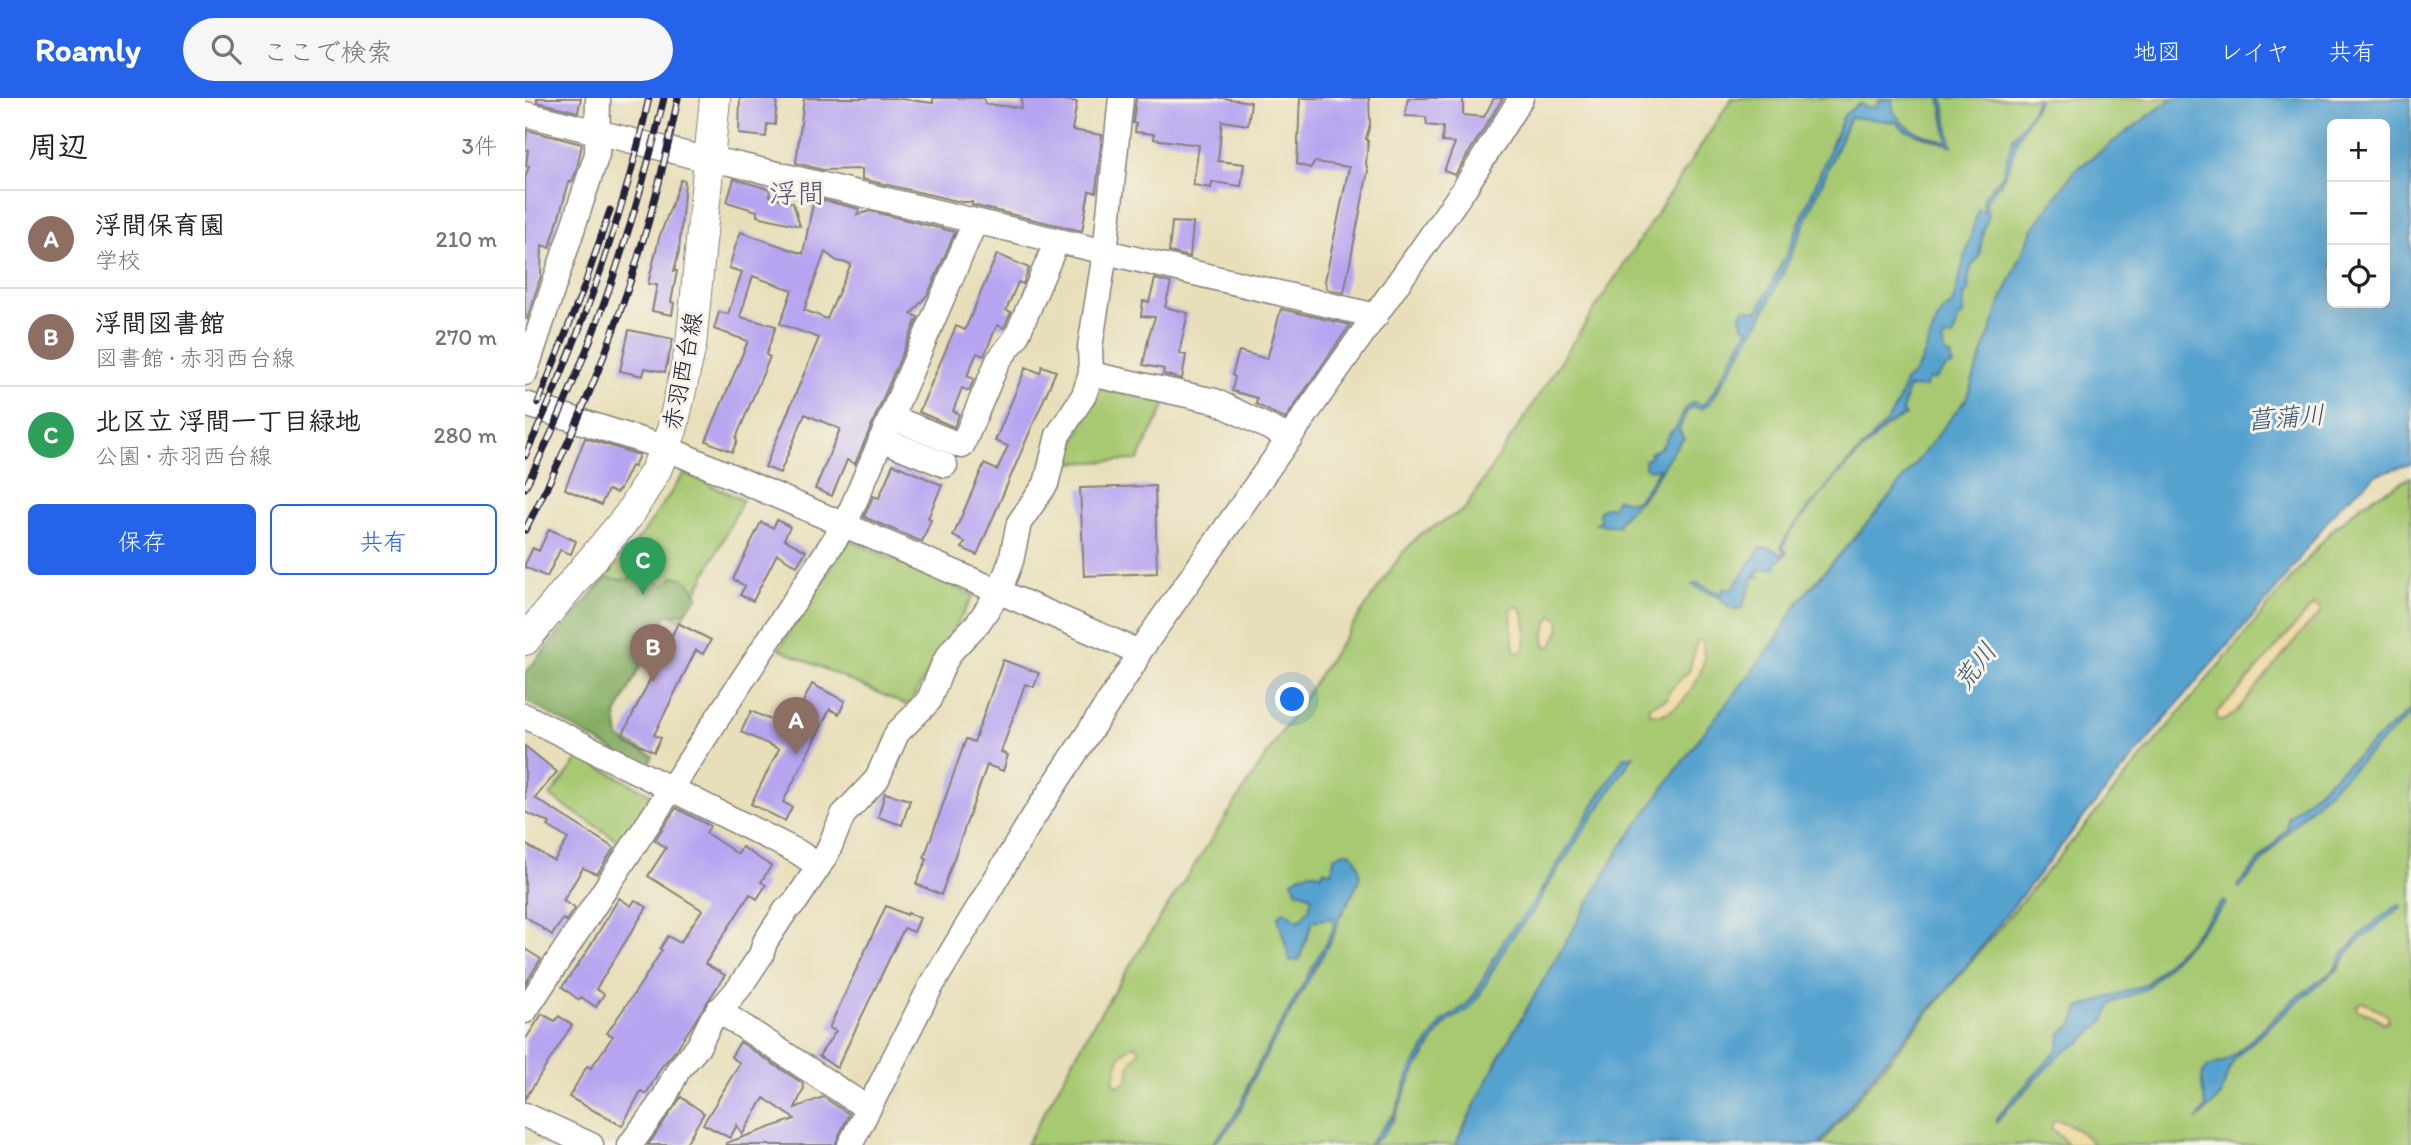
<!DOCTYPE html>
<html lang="ja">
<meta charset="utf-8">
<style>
body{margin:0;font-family:Itim,"Klee One",sans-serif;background:#f6f6f6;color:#222}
.controls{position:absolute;right:21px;top:21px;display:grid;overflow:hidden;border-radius:10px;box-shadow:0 7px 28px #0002}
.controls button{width:63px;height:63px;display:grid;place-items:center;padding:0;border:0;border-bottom:2px solid #e0e0e0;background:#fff;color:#222;font:35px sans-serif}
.you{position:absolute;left:768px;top:602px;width:24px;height:24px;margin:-18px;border:5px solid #fff;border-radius:50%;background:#1a73e8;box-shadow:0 0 0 10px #1a73e833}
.badge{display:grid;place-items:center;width:46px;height:46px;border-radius:50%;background:#2563eb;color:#fff;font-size:23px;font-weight:700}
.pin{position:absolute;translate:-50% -58px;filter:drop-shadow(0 2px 4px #0008)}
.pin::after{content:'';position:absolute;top:37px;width:24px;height:21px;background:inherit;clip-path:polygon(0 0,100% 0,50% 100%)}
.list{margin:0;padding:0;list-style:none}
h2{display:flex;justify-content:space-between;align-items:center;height:91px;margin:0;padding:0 28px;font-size:30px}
h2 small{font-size:23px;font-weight:400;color:#767676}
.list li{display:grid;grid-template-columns:46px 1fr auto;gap:21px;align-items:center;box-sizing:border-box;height:98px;padding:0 28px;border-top:2px solid #e0e0e0}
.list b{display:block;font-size:26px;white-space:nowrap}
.list p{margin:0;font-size:23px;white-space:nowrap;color:#767676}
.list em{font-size:23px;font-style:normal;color:#767676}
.actions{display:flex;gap:14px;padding:21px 28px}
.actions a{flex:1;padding:16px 0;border:2px solid #2563eb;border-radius:10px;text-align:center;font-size:24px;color:#2563eb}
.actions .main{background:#2563eb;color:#fff}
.icon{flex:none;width:38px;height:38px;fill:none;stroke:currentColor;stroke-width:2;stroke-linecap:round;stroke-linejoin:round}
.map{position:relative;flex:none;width:1886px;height:1047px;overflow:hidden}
header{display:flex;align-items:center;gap:42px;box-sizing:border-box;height:98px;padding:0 35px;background:#2563eb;color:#fff}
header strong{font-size:33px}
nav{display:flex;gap:38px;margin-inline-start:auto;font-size:24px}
.search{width:490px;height:63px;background:#f6f6f6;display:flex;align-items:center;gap:18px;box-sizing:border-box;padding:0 24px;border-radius:38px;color:#767676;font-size:26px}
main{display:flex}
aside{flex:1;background:#fff}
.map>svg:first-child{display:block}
.green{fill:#a7c972;stroke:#647656;stroke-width:2}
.forest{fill:#85ad64;stroke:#546850;stroke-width:2}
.sand{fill:#eeda9e;stroke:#887e6c;stroke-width:2}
.water{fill:#57a2cf;stroke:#3c6285;stroke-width:2;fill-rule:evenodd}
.building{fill:#b6a4f0;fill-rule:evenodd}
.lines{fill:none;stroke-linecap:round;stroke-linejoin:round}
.minor-casing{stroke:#85807a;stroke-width:27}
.major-casing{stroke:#85807a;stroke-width:32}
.minor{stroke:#fff;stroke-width:24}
.major{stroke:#fff;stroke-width:30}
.rail-casing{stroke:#22223b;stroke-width:7}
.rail{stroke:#f7f3e8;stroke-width:4.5;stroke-dasharray:13;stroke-linecap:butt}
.labels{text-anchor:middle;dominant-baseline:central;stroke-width:6;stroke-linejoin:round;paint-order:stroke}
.street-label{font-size:24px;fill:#22223b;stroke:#f7f3e8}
.water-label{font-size:26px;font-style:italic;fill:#375576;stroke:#f7f3e8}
.quarter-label{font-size:28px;fill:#56507a;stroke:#f7f3e8}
</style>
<header>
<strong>Roamly</strong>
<div class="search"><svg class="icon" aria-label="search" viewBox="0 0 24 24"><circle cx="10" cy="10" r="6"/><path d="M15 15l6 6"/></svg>ここで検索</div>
<nav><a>地図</a><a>レイヤ</a><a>共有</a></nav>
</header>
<main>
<aside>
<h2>周辺<small>3件</small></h2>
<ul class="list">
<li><span class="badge" style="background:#8d6e63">A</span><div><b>浮間保育園</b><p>学校</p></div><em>210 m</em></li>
<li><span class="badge" style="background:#8d6e63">B</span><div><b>浮間図書館</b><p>図書館 · 赤羽西台線</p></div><em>270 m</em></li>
<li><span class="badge" style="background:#2e9e5b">C</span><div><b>北区立 浮間一丁目緑地</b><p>公園 · 赤羽西台線</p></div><em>280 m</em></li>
</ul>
<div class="actions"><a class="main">保存</a><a>共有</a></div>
</aside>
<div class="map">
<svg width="1886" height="1047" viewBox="0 0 1886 1047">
<rect width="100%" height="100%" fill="#f7f3e8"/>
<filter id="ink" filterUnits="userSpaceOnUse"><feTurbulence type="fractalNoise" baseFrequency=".0143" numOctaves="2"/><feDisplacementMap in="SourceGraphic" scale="14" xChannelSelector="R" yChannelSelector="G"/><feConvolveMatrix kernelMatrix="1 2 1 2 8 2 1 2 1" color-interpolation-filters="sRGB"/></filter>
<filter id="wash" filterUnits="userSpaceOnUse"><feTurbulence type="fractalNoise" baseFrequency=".00686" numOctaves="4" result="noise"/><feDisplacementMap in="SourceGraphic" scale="28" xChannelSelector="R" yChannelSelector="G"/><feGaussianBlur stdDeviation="1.57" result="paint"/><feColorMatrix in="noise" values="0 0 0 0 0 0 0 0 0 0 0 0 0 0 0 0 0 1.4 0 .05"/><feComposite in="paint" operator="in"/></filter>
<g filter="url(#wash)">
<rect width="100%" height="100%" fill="#e8dfba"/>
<!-- green -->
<path class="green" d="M1207,0H1648L1549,73L1508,131L1477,201L1441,301L1357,408L1275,502L1249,545L1096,749L975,957L930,1047H501L569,925L640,812L800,568L875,458L895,436L939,412Z
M575,290L641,305L613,362L540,365Z
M159,375L218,402L157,523L140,514L0,602V575L119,434Z
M1886,379V1047H1296L1351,978L1806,433L1839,405Z
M324,442L449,497L383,608L254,551Z
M55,659L129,698L98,746L25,698Z"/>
<!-- forest -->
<path class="forest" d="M111,474L117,475L140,488L149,478C163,480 167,487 173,498L159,515L141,517L91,617L94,640L128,658L121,671L0,602V575L81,480L103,482Z"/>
<!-- sand -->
<path class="sand" d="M1788,507L1795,510L1796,515L1775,536L1711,614L1699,623L1693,622L1691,618L1693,613L1713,593Z
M989,509H995C1002,521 1004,544 996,555L990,553C987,547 987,522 986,513Z
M1028,517L1034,522L1035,530L1027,548L1021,549C1016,541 1022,524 1028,517Z
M1175,542L1178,544C1178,550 1179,556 1179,561C1176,584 1150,624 1124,615V608L1142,601L1145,592L1164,573L1172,544Z
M1839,904L1863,918V923L1858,925L1847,917L1832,912L1831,908L1834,905Z
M610,947L615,953C613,956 609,959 607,963C600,973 610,981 593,988L588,983C594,967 591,954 610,947Z
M1530,1022C1544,1024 1560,1036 1569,1047H1544L1527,1031V1025Z"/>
<!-- water -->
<path class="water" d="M1367,0C1365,29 1401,38 1423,44L1415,0H1418L1427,48L1380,32L1371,24L1325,19L1265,160L1236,220L1186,304L1177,311L1168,309L1161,315L1154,332L1159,340C1141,357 1134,380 1118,399C1110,408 1095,418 1093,428L1071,426L1075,423L1074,414L1080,409H1087L1092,400L1100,403H1111C1120,393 1128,382 1134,370L1125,372L1120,369V362L1125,359V355L1137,349L1144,336L1151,330L1159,313L1167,304L1178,307L1187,296L1224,230L1218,228L1216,216L1220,211L1233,213L1263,153L1319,17L1335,5L1340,9H1351L1353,3Z
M1512,0H1515L1492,42L1486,64L1476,85L1461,102L1463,120L1459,129L1454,159L1446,169L1443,182L1444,193L1439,198L1438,217L1434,220L1428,239H1421L1417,244L1421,255L1427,258L1425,262L1428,266L1427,269L1423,268L1409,282L1404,281L1399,290L1383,289L1377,314L1381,317L1363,327L1310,380L1265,434L1258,449L1262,455L1254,463H1251L1252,470L1237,471L1231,476L1235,479L1228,478C1229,488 1219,498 1218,508L1213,512L1204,509L1194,499L1167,487L1172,485L1196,496L1199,490L1206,492L1236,450H1245L1257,457L1259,454L1256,449C1262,435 1274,422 1284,410C1296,397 1307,382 1319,369C1344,341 1372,322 1380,283C1405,270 1403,216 1427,207L1453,111L1458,114L1459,98L1477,79L1488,39L1506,15Z
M1648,0H1886V366L1852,376L1814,408L1746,498L1674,580L1563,714L1429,883L1354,970L1294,1047H930L975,957L1096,749L1173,642L1249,545L1275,502L1357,408L1441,301L1477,201L1508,131L1549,73ZM1807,26H1860V205H1807Z
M1886,611V616L1769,726L1715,790L1712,788L1762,730L1763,719L1768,714Z
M1109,657L1021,790L1009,813L984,843L953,900L943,912L924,923L916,931L887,978L870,1019L856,1039L843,1047L870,1015L885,974L902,946L917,924L941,907L950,896L979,841L1007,807L1098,660Z
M819,754L827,755C845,779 827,793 817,816L815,817L809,837L725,986C721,1009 705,1033 686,1047C701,1030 719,1009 723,985L809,830L807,820L788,823L774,862L765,863L753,819L759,813L774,823L784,811L787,798L772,793L767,783C776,775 786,771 797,777L798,772L807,774L809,759Z
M1698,803L1701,806L1622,890L1587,905L1579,923L1556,944L1534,957L1471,1024V1020L1533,951L1536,935L1548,926L1554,910L1621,886L1663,844Z
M1874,806L1876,809L1829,847L1812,872L1771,905L1712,958L1704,971L1696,998L1672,1022L1681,1009C1679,997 1670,971 1687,967C1696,964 1700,965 1708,958L1768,902L1809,872L1819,854L1840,832Z"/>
<g id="blocks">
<!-- building -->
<path class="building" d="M12,0H56L53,14L12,4Z
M215,0H252L250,27L242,26L241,39L214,36Z
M279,0H370L408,5V0H459L460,6L496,10L497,0H526L552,4L547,32L577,37L571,94L564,93L557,133L447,107V104H436L337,81V71L298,72L271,65Z
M611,0H698L726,4L723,27L697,23L693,63L719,66L716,88L687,84L686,90L668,87L674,47L629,41V36L610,34L611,26L608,25Z
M775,0H844L845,26L841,41L843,43L841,66L843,73L819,195L802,191L800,183L824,69L790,64L785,70L772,66Z
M883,0H938V17L959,19L969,0H978L930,77L919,73L930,45L917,44L918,29L902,27L901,19L880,18Z
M2,32L57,46L52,70L47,84H44L25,150L17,147L16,178L2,221L0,220V80L4,68H1L3,52L0,51Z
M209,81L244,91L245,98L268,105L275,128L232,118V113L202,104Z
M156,82L160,83L154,153L149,173H152L146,204L149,205L147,217L127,213L132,187L123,186L134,140Z
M289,100L334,111L332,117L345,113L430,134L403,196L386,216L393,219L330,366L322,362L307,398L290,391L315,331L280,316L255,375L240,369L294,240L255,226L267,192L228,178L215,219L251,228L241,257L245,259L211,340L212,343L207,354L181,343L223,243L189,231L194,214L203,216L217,174L204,170L212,143L216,134L278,156ZM300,154L312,163L326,166L302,221L279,212Z
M647,124L668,125L665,159L644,154Z
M472,156L504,170L498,186L493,184L481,212L486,214L479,230L472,227L459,258L452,255L442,278L449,281L444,293L437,290L428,313L434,316L429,329L394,314L431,228L440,232Z
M630,181L646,185L640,209L663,215L656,246L655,256L661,257L657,281L638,276L639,271L618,267L624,237L630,219L616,218L618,203L624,204Z
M756,211L825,227L760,321L731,306L732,300L707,293L710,279L707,277L714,253L742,261Z
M104,232L148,241L140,274L120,270L118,278L95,273Z
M517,268L531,273L452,457L437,450L440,444L428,438L459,366L472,372L483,348L470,343L501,269L515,275Z
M60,340L114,357L109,369L106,368L95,391L91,395L83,392L76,407L40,391Z
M368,366L417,387L403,420L406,422L397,444L339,419L348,398L354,400Z
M630,388L632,475L559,478L555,390Z
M252,422L265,429L259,441L281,453L272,468L252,456L228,503L215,497L220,488L208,481L236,424L248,430Z
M24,431L51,443L46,456L35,452L22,479L0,469V466L8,450L14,453Z
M153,525L186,542L178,556L171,552L129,637L136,640L129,654L97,638Z
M478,562L514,575L509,589L500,586L476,654L483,657L478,673L462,667L416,797L391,786L402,761L399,760L441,641L449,644Z
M287,586L320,603L314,616L305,611L258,704L267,709L260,723L226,706L254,651L216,634L226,613L248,623L250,618L267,626Z
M0,648L32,674L10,700L89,750L72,776L58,770L38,803L50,810L41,823L38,821L27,837L0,818V746L29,763L43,741L23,728L25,725L0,714Z
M360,695L385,702L377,727L353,719Z
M151,710L185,728L181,735L213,756L217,749L246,768L236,784L241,787L232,801L225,796L180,866L200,877L151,952L137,968L121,996L116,993L97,1028L44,999L62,968L66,970L88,938L82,935L117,884L137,852L135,851L143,838L155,845L177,812L123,778L141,750L130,742Z
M94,800L106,808L110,802L122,809L71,891L79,896L71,909L56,899L54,902L37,889L61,855Z
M361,808L382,817L383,815L395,820L389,834L379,830L312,970L294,958L311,933L304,930Z
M0,851L16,861L0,886Z
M17,916L30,923L34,918L47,927L0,1001V942Z
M215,944L277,985L279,990L270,1010L298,999L324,1016L310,1047H201V1045L270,1021L239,1000L217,1037L212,1027L205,1040L178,1026L215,965L206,959Z
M156,999L179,1015L160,1047H123Z"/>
</g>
</g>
<g filter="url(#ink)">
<use href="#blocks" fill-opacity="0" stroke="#85807a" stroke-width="2"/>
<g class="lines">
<defs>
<path id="minor" d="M0,16L184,62L205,65L851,218
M0,275L72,56L73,0
M566,276L690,303L765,340
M0,306L141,350L614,554
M366,319L437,348L473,263L491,240L532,143
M356,341L420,367
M0,618L273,754L294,768
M193,912L342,1010
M0,913L320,426L450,124
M0,1017L66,1047
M105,1047L138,1002L153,972L173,949L187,921L214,890L236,857L240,844L261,812L271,803L294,768L302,755L318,717L352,681L372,635L403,604L419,565L427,552L453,525L474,494L486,463L494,425L521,386L533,337L559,297L566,276L565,249L580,155L596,0
M325,1047L405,890L507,721L608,567L614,554L939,91L996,0"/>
<path id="major" d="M0,542L104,417L131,372L147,332L166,247L190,0"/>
</defs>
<!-- minor casing -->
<use href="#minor" class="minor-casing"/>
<!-- major casing -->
<use href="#major" class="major-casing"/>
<!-- minor -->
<use href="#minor" class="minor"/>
<!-- major -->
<use href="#major" class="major"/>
<defs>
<path id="rail" d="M13,305L59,189L85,112
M0,358C54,243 97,124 124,0
M0,390C62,266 108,136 139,0
M0,432C71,297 124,149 153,0"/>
</defs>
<!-- rail casing -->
<use href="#rail" class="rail-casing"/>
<!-- rail -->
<use href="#rail" class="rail"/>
</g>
</g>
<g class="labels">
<!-- street labels -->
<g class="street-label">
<text transform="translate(157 273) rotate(-79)">赤羽西台線</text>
</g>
<!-- water labels -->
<g class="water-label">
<text transform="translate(1761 319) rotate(-4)">菖蒲川</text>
<text transform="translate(1450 568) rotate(-53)">荒川</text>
</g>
<!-- quarter labels -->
<g class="quarter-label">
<text x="272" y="95">浮間</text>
</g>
</g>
</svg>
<div class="controls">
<button>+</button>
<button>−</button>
<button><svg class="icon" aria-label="locate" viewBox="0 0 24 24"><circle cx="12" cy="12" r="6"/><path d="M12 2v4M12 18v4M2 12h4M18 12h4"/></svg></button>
</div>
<div class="you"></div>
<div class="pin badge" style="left:271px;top:657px;background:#8d6e63">A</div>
<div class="pin badge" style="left:128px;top:584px;background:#8d6e63">B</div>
<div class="pin badge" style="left:118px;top:497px;background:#2e9e5b">C</div>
</div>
</main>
